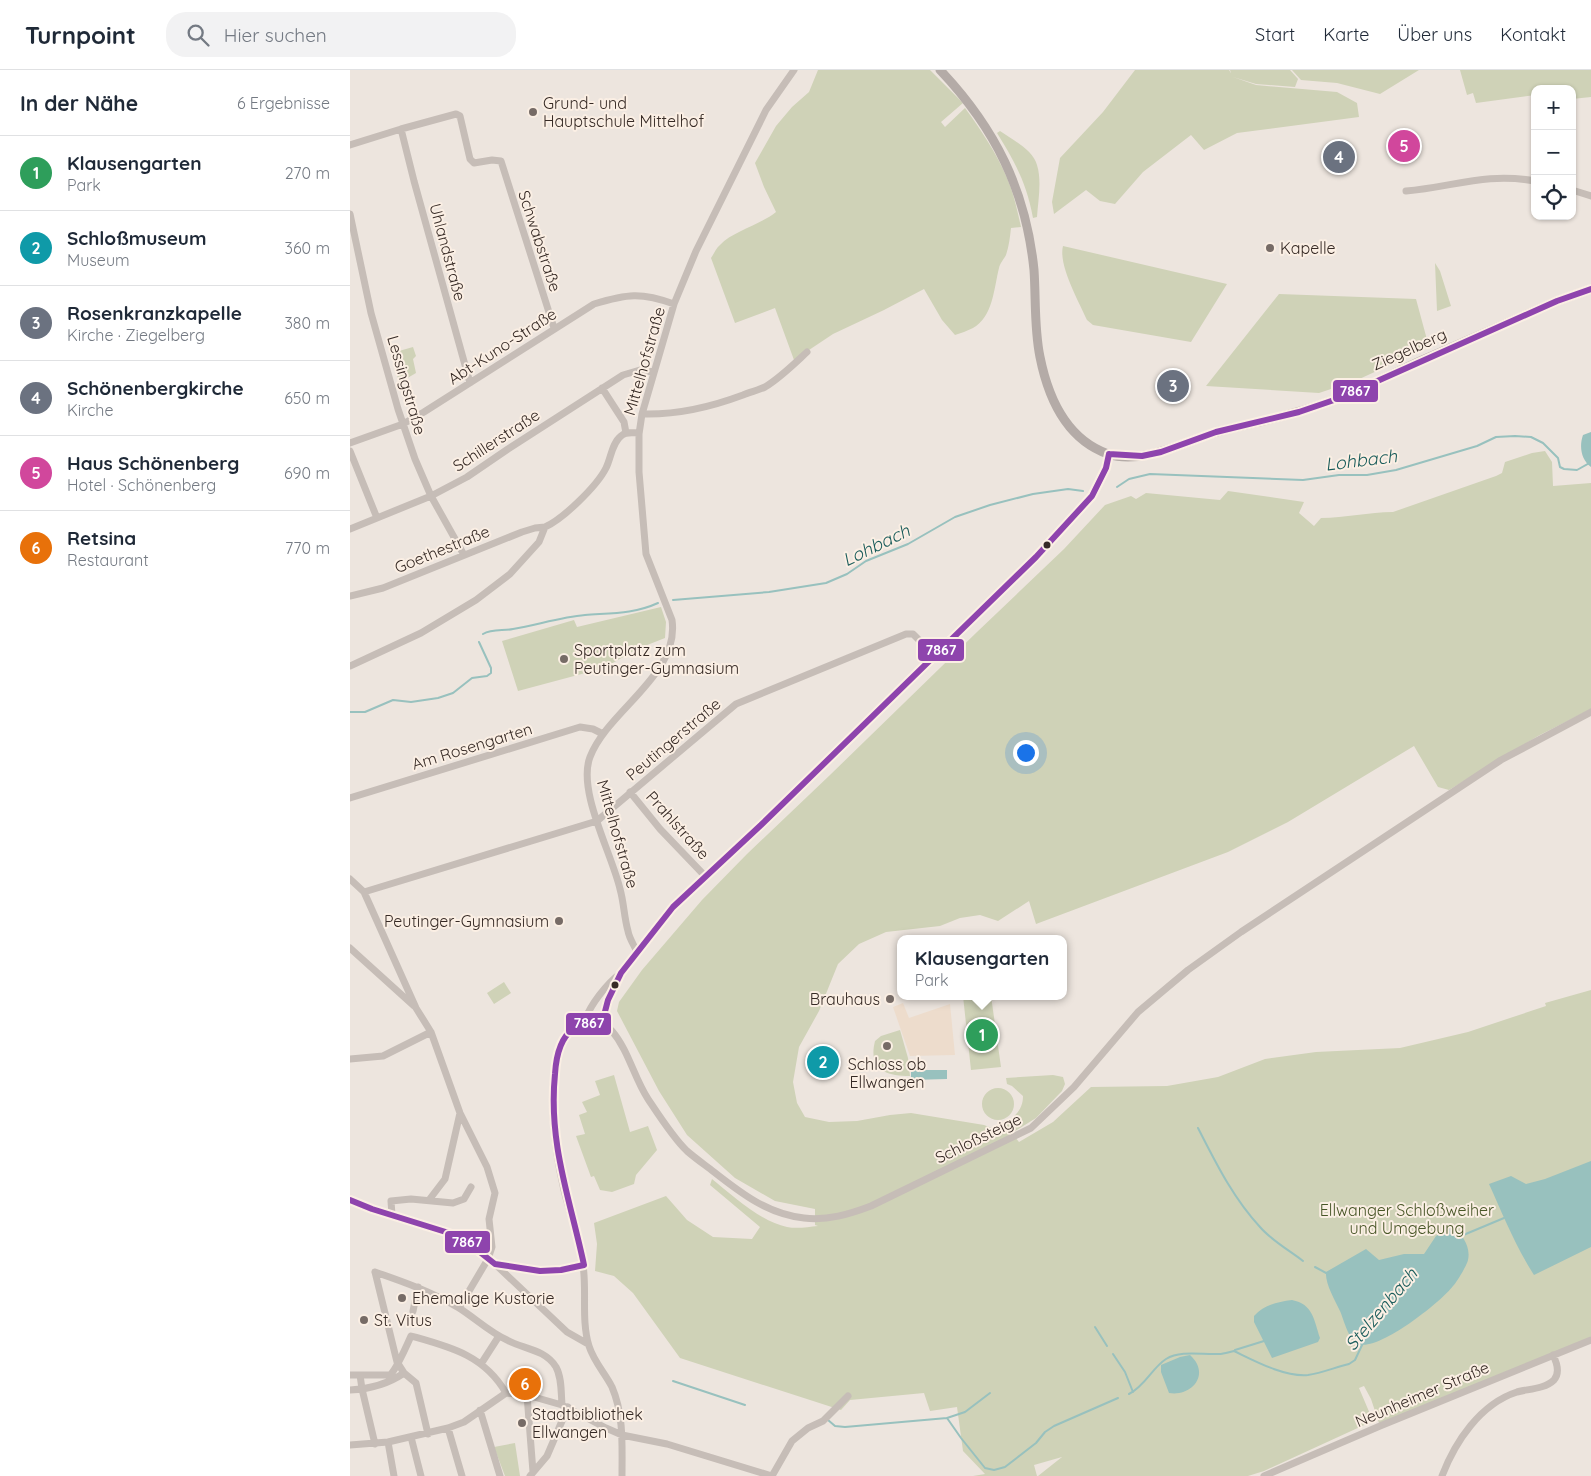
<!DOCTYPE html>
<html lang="de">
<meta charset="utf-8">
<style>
body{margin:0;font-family:Quicksand,sans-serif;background:#f2f2f3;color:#1f2937}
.controls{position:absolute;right:15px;top:15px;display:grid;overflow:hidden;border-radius:10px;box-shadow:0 1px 4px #0004}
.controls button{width:45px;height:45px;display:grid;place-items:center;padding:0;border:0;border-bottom:1px solid #e0e1e3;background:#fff;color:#1f2937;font:25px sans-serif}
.you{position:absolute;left:675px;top:682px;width:18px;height:18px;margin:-12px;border:4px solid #fff;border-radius:50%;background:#1a73e8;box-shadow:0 0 0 8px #1a73e833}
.badge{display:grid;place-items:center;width:32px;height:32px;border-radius:50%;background:#db2777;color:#fff;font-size:16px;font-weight:700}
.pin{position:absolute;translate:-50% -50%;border:2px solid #fff;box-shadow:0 1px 5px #0006}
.popup{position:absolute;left:547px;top:865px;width:170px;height:65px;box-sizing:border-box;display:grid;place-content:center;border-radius:10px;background:#fff;filter:drop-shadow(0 1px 4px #0005);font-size:16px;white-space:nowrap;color:#747a83}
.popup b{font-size:19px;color:#1f2937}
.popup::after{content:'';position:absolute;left:50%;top:100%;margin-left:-10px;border:10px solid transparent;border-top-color:#fff}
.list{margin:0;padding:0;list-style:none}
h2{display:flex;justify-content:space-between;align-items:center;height:65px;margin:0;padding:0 20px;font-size:21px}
h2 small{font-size:16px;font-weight:400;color:#747a83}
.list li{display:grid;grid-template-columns:32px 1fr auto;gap:15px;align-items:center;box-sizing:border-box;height:75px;padding:0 20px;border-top:1px solid #e0e1e3}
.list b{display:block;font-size:19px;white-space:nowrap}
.list p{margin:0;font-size:16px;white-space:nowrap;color:#747a83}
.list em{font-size:16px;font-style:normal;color:#747a83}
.icon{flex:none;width:28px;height:28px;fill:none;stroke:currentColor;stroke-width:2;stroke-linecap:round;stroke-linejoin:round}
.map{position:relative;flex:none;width:1241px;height:1406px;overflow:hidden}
header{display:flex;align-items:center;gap:30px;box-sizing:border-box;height:70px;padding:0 25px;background:#fff;border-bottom:1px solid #e0e1e3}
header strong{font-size:24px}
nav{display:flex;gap:28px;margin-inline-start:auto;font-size:18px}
.search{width:350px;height:45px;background:#f2f2f3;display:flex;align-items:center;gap:12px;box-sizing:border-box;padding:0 18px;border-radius:20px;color:#747a83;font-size:19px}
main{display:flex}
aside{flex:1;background:#fff}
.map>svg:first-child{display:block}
.green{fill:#cfd2b7}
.plaza{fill:#eddccc}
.water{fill:#98c1be}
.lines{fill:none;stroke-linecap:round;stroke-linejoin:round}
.stream{stroke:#98c1be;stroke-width:2}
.minor{stroke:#c6bdb7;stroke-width:7}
.major{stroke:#b4aba7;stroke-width:9}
.bus-1-casing{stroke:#fbefe4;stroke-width:10}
.bus-1{stroke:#8e44ad;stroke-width:6}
.poi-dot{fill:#766b66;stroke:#fbefe4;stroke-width:2}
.bus-dot{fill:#362a25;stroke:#fbefe4;stroke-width:2}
.labels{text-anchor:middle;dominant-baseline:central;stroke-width:4;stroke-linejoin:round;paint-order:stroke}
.poi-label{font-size:16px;fill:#362a25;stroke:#fbefe4;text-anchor:start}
.street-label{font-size:16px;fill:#362a25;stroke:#fbefe4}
.park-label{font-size:16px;fill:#485627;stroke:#fbefe4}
.water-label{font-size:18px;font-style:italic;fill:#185b5a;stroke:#fbefe4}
.line-badge{stroke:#fbefe4;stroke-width:2}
.badge-label{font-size:14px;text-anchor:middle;font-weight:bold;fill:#fff}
</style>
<header>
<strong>Turnpoint</strong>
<div class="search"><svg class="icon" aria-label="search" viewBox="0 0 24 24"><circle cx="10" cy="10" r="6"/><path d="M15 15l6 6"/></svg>Hier suchen</div>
<nav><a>Start</a><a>Karte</a><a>Über uns</a><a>Kontakt</a></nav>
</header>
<main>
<aside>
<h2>In der Nähe<small>6 Ergebnisse</small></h2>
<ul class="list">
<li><span class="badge" style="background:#2e9e5b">1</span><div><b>Klausengarten</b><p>Park</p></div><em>270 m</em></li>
<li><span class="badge" style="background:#0f9aa8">2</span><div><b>Schloßmuseum</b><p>Museum</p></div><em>360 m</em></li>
<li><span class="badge" style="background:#6b7280">3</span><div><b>Rosenkranzkapelle</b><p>Kirche · Ziegelberg</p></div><em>380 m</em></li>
<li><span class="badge" style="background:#6b7280">4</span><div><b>Schönenbergkirche</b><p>Kirche</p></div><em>650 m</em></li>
<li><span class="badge" style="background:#d1479c">5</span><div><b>Haus Schönenberg</b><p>Hotel · Schönenberg</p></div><em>690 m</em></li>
<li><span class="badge" style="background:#e8710a">6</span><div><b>Retsina</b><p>Restaurant</p></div><em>770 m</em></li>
</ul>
</aside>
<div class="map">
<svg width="1241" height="1406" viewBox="0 0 1241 1406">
<rect width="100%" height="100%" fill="#ede5de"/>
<!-- green -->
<path class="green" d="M468,0H580L613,33L591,52L595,57L615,38C631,60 647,84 657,108C664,124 667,140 671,157L661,158C660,167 659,176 656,185C654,189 650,193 649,198C644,218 643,247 623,258C617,261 611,263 605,265L592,250L574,219L534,240L483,264L444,290L425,238L385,253L361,188C364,184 366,178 370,175C383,161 410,155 426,142L414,117L405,93L426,56L442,37L459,22Z
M785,0H879L881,3L880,0H940L948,9L945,17L906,14L883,7L906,15L987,22L1007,33L1009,47L887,63L854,80L841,65L793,102L765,134L750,131L736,120L704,144L702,132L710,88L753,42Z
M942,0H1069L1030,24L987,13L951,10Z
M1110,0H1241V27L1222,29V19H1185V25L1126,33L1123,23L1117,25Z
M650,61C663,70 683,80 687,95C692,111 688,131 687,147L683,148C677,114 665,92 647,63Z
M713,176L877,214L841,272L743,255L737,250C729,232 708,195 713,176Z
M1085,193L1090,201L1101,236L1087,241Z
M929,224L1066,229L1079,277L1005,311L969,323L856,316Z
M63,277L66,286L63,289L66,303L49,313L42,283Z
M1195,381L1202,392L1203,416L1241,413V639L1188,666L1099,720L1088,717L1064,676L938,752L878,782L686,854L679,831L648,851L630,845L610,848L590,856L536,862L509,874L488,894L469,941L449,977L443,1012L447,1033L455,1047L479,1052L507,1051L540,1045L561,1043L634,1055L644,1059L659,1060L656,1054C666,1045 673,1039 673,1026L662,1016L657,1014L656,1008L703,1005L713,1007L715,1014L712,1021L686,1048L662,1063L669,1072L703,1052L741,1017L817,1016L868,1007L915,989L966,982L1050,978L1118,962L1196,936L1195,933L1241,920V1270L1030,1356L1021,1329L1014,1316L1009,1318L1023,1351L914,1401L898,1406H688L712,1387L684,1395L687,1406H623L635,1404L613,1381L607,1337L580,1341L574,1323L500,1330L491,1340L330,1288L283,1223L264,1206L245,1201L247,1174L244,1153L316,1126L337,1150L363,1167L402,1169L410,1157L360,1115L362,1109C382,1125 411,1152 437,1157C447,1159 458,1157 468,1156L465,1155V1139L425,1131L385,1108L337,1065L309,1021L267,941L269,932L292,900L352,830L397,784L480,705L627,562L714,479L755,435L781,426L786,429L796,423L870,430L878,421L954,432L949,443L964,456L971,448C995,448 1019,442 1043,442L1146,406L1152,403L1155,392L1182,383Z
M311,537L316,552L315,568L287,579L254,598L168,621L152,571L224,550L227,557Z
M154,912L161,923L144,934L137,923Z
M613,926H641L651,997L621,1000Z
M550,960L558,988L560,1006C535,1006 518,999 525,971L531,966Z
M264,1005L280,1062L298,1056L307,1080L286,1105L284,1114L262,1122L250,1120L244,1106L241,1107L226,1066L235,1064L229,1045L237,1042L232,1032L250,1025L245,1011Z
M632 1034a16 16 0 1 1 32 0a16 16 0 1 1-32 0Z
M165,1373L170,1406H155L144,1377Z"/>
<!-- plaza -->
<path class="plaza" d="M553,933L559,948L600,934L605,985L560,986L543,937Z"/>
<!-- water -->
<path class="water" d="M1241,362V397C1231,390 1229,376 1233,365Z
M561,1000H597V1009L561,1010Z
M1241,1091V1177L1184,1205C1166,1177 1153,1145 1139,1114L1161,1106L1176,1114L1195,1109Z
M1104,1156C1112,1166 1121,1176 1118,1190C1117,1195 1107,1212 1103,1216C1091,1232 1028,1282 1008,1274C998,1269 994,1250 990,1241C985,1230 975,1214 976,1202L1016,1179L1029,1190L1054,1184H1074L1086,1166Z
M942,1230C963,1234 964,1250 970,1268L968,1272L922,1288L904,1252V1246C914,1235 927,1232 942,1230Z
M840,1285C861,1304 842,1327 819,1323L811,1302V1295L830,1287Z"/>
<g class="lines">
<!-- stream -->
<path class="stream" d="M767,417L779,409L800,404L953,410L989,405H1017L1046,400L1127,376L1146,367L1165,366L1181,367L1193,373L1208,388L1210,397L1214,399L1227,400L1241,392
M323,530L419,522L476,513L497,504L516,491L558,474L605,447L640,435L683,424L718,419L733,421
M133,564C142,559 153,561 163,559C187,555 211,547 235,545C261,543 284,544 308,533
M0,642H15L43,630L61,632L88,628L103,623L122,608L137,606L141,603V598L129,572
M848,1058C866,1093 883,1128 910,1157C922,1171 939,1180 953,1191
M1111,1166L1154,1148
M965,1197L978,1204
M745,1257L757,1276
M885,1280L914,1271
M763,1284L775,1302L783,1322
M323,1311L395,1335
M779,1324C795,1316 802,1298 816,1289C831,1280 852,1285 869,1284C874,1284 879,1282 884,1281C905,1291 934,1307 958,1305C972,1303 986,1297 999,1294L1005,1290L1013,1273
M597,1348L615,1342L640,1323
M478,1350L485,1356L495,1357L597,1348L611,1368L635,1398L644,1400L655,1397L686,1373L695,1362L704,1356L768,1328"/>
<!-- minor -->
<path class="minor" d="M51,59L64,111L120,313
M0,75L51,59L106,44L110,46L120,89L124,93L142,90L151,91L204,258
M1222,120L1241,126
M1056,121C1103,117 1136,102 1185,111
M0,144L21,243L48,339L65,389L81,426L114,485
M252,318L274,352L276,363
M292,344C326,345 361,337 393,325C400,322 409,320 415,317C430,308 444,294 457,282
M0,373L53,354L74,342L244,234C277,224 291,222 324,234
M0,381L27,448
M0,459L81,426L117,407L158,379L273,305L290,300L303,302
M0,526L33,518L172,462L185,458L195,457
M0,596L71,563L126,530L160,504L189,472L195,457C213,449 247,416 256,398C261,388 262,373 271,366C276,361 283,363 289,363
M280,722L310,759L355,806
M0,728L230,657L243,659L253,664
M0,809L14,822L66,938L81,962L110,1043L137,1097L145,1123L139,1149L142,1177L138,1189L109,1238
M14,822L247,751L386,634L556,564H563L586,587
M0,878L64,936
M287,882C284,875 279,868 278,861C274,847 274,833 270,819C262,784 227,721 240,687C258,640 330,605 322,550L296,484L289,402V364L292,344L324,234L346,181L416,40L444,0
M234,953C239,936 257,913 271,903L323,837L411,755L686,487L742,426L756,398L759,384
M252,953L258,930L270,904
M0,989L33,986L81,962
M0,1130L22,1139L99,1163L117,1172L145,1194L217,1262L238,1274
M79,1130L95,1109L110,1043
M42,1145L41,1131L61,1129L103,1133L114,1129L121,1117
M146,1194L190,1201L211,1200L234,1195
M25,1202C54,1212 82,1222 109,1238C125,1248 139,1262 157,1270C173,1279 195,1279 206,1297C212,1308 211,1323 212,1335
M25,1202L47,1292L54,1303L66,1313L78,1364
M63,1241L68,1217
M131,1294L149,1266
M0,1305H40C46,1300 57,1275 61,1266C100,1277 134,1285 156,1323
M10,1305L12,1319L25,1374
M0,1320C20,1319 38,1314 54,1303
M156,1323L177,1325L212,1335L256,1358L272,1365L317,1374L422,1406
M177,1325L183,1402
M130,1340L150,1406
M98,1358L112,1406
M61,1367L71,1406
M38,1372L44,1406
M0,1375L38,1372L98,1358L114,1352L156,1323
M180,1406L197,1386L218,1337
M272,1406C272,1376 274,1345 262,1317C255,1303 244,1292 239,1276C231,1250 237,1221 233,1195C230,1169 220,1145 214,1120C204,1077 196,1017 211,975C218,955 246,942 262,961C279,981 284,1008 298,1029C308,1044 324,1069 337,1081C345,1088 355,1095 364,1102C392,1124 418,1144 454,1148C477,1151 500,1144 521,1136L681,1058L724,1017L788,942L838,900L891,862L1151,690L1241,642
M422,1406L442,1371L458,1358L473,1351L498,1326
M914,1406L1030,1356L1241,1270
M1092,1406C1105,1372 1130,1334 1167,1322C1178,1319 1195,1319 1204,1310C1210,1303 1207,1293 1203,1285"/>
<!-- major -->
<path class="major" d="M590,0C645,58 676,120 684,200C686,229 684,258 690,287C698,327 716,369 758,384C791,395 832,373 864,363C879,358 894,356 909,352C934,346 959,339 984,330C1014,319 1043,303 1072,290C1117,270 1162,251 1207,231L1241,219"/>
<defs>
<path id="bus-1" d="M759,384L792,386L811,382L866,362L949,342L987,329L1207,231L1241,219
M0,1130L22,1139L99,1163L117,1172L145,1194L190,1201L211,1200L234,1195
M234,1195C220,1129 198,1073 205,1004C206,988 209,969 223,959C231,953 242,953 252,953L258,930L271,903L323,837L411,755L686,487L742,426L756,398L759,384"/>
</defs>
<!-- bus-1 casing -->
<use href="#bus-1" class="bus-1-casing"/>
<!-- bus-1 -->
<use href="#bus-1" class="bus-1"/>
</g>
<!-- markers -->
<g class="poi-dot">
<circle cx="183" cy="42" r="5"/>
<circle cx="920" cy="178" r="5"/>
<circle cx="214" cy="589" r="5"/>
<circle cx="209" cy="851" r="5"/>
<circle cx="540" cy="929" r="5"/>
<circle cx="537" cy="976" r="5"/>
<circle cx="52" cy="1228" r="5"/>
<circle cx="14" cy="1250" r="5"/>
<circle cx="172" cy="1353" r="5"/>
</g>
<g class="bus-dot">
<circle cx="697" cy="475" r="4.5"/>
<circle cx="265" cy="915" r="4.5"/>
</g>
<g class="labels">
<!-- poi labels -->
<g class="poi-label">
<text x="193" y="33">Grund- und<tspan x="193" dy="18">Hauptschule Mittelhof</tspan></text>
<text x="930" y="178">Kapelle</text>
<text x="224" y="580">Sportplatz zum<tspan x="224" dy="18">Peutinger-Gymnasium</tspan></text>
<text x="199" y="851" text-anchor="end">Peutinger-Gymnasium</text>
<text x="530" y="929" text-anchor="end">Brauhaus</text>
<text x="537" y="994" text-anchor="middle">Schloss ob<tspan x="537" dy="18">Ellwangen</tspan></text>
<text x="62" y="1228">Ehemalige Kustorie</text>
<text x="24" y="1250">St. Vitus</text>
<text x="182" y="1344">Stadtbibliothek<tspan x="182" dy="18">Ellwangen</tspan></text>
</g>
<!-- street labels -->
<g class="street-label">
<text transform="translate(190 171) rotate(72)">Schwabstraße</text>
<text transform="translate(98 182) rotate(75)">Uhlandstraße</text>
<text transform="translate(152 276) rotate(-33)">Abt-Kuno-Straße</text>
<text transform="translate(1059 279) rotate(-24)">Ziegelberg</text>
<text transform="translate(294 291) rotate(-74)">Mittelhofstraße</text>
<text transform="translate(57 315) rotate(74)">Lessingstraße</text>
<text transform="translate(146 370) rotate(-33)">Schillerstraße</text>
<text transform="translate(92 479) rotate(-22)">Goethestraße</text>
<text transform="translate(323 669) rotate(-40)">Peutingerstraße</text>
<text transform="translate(122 676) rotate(-17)">Am Rosengarten</text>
<text transform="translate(328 755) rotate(48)">Prahlstraße</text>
<text transform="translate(268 764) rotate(74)">Mittelhofstraße</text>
<text transform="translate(628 1068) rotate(-26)">Schloßsteige</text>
<text transform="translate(1072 1324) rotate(-23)">Neunheimer Straße</text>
</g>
<!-- park labels -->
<g class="park-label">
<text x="1057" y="1140">Ellwanger Schloßweiher<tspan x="1057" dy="18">und Umgebung</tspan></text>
</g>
<!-- water labels -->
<g class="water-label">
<text transform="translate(1011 390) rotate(-7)">Lohbach</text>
<text transform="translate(526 475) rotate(-26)">Lohbach</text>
<text transform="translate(1031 1239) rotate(-50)">Stelzenbach</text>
</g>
</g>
<g class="line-badge">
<rect x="982" y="309" width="47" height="24" rx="5" fill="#8e44ad"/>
<rect x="567" y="568" width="48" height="24" rx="5" fill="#8e44ad"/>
<rect x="215" y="942" width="47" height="24" rx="5" fill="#8e44ad"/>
<rect x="94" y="1160" width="47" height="24" rx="5" fill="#8e44ad"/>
</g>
<g class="badge-label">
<text x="1005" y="326">7867</text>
<text x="591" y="585">7867</text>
<text x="239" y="958">7867</text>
<text x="117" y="1177">7867</text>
</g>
</svg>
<div class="controls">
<button>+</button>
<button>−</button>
<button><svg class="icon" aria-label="locate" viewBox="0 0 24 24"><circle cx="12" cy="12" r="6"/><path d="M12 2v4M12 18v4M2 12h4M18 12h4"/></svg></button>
</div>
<div class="you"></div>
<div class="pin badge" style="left:632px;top:965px;background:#2e9e5b">1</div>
<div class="popup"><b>Klausengarten</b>Park</div>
<div class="pin badge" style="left:473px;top:992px;background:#0f9aa8">2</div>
<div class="pin badge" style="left:823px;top:316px;background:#6b7280">3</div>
<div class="pin badge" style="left:989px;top:87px;background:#6b7280">4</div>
<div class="pin badge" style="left:1054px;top:76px;background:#d1479c">5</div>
<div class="pin badge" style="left:175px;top:1314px;background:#e8710a">6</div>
</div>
</main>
